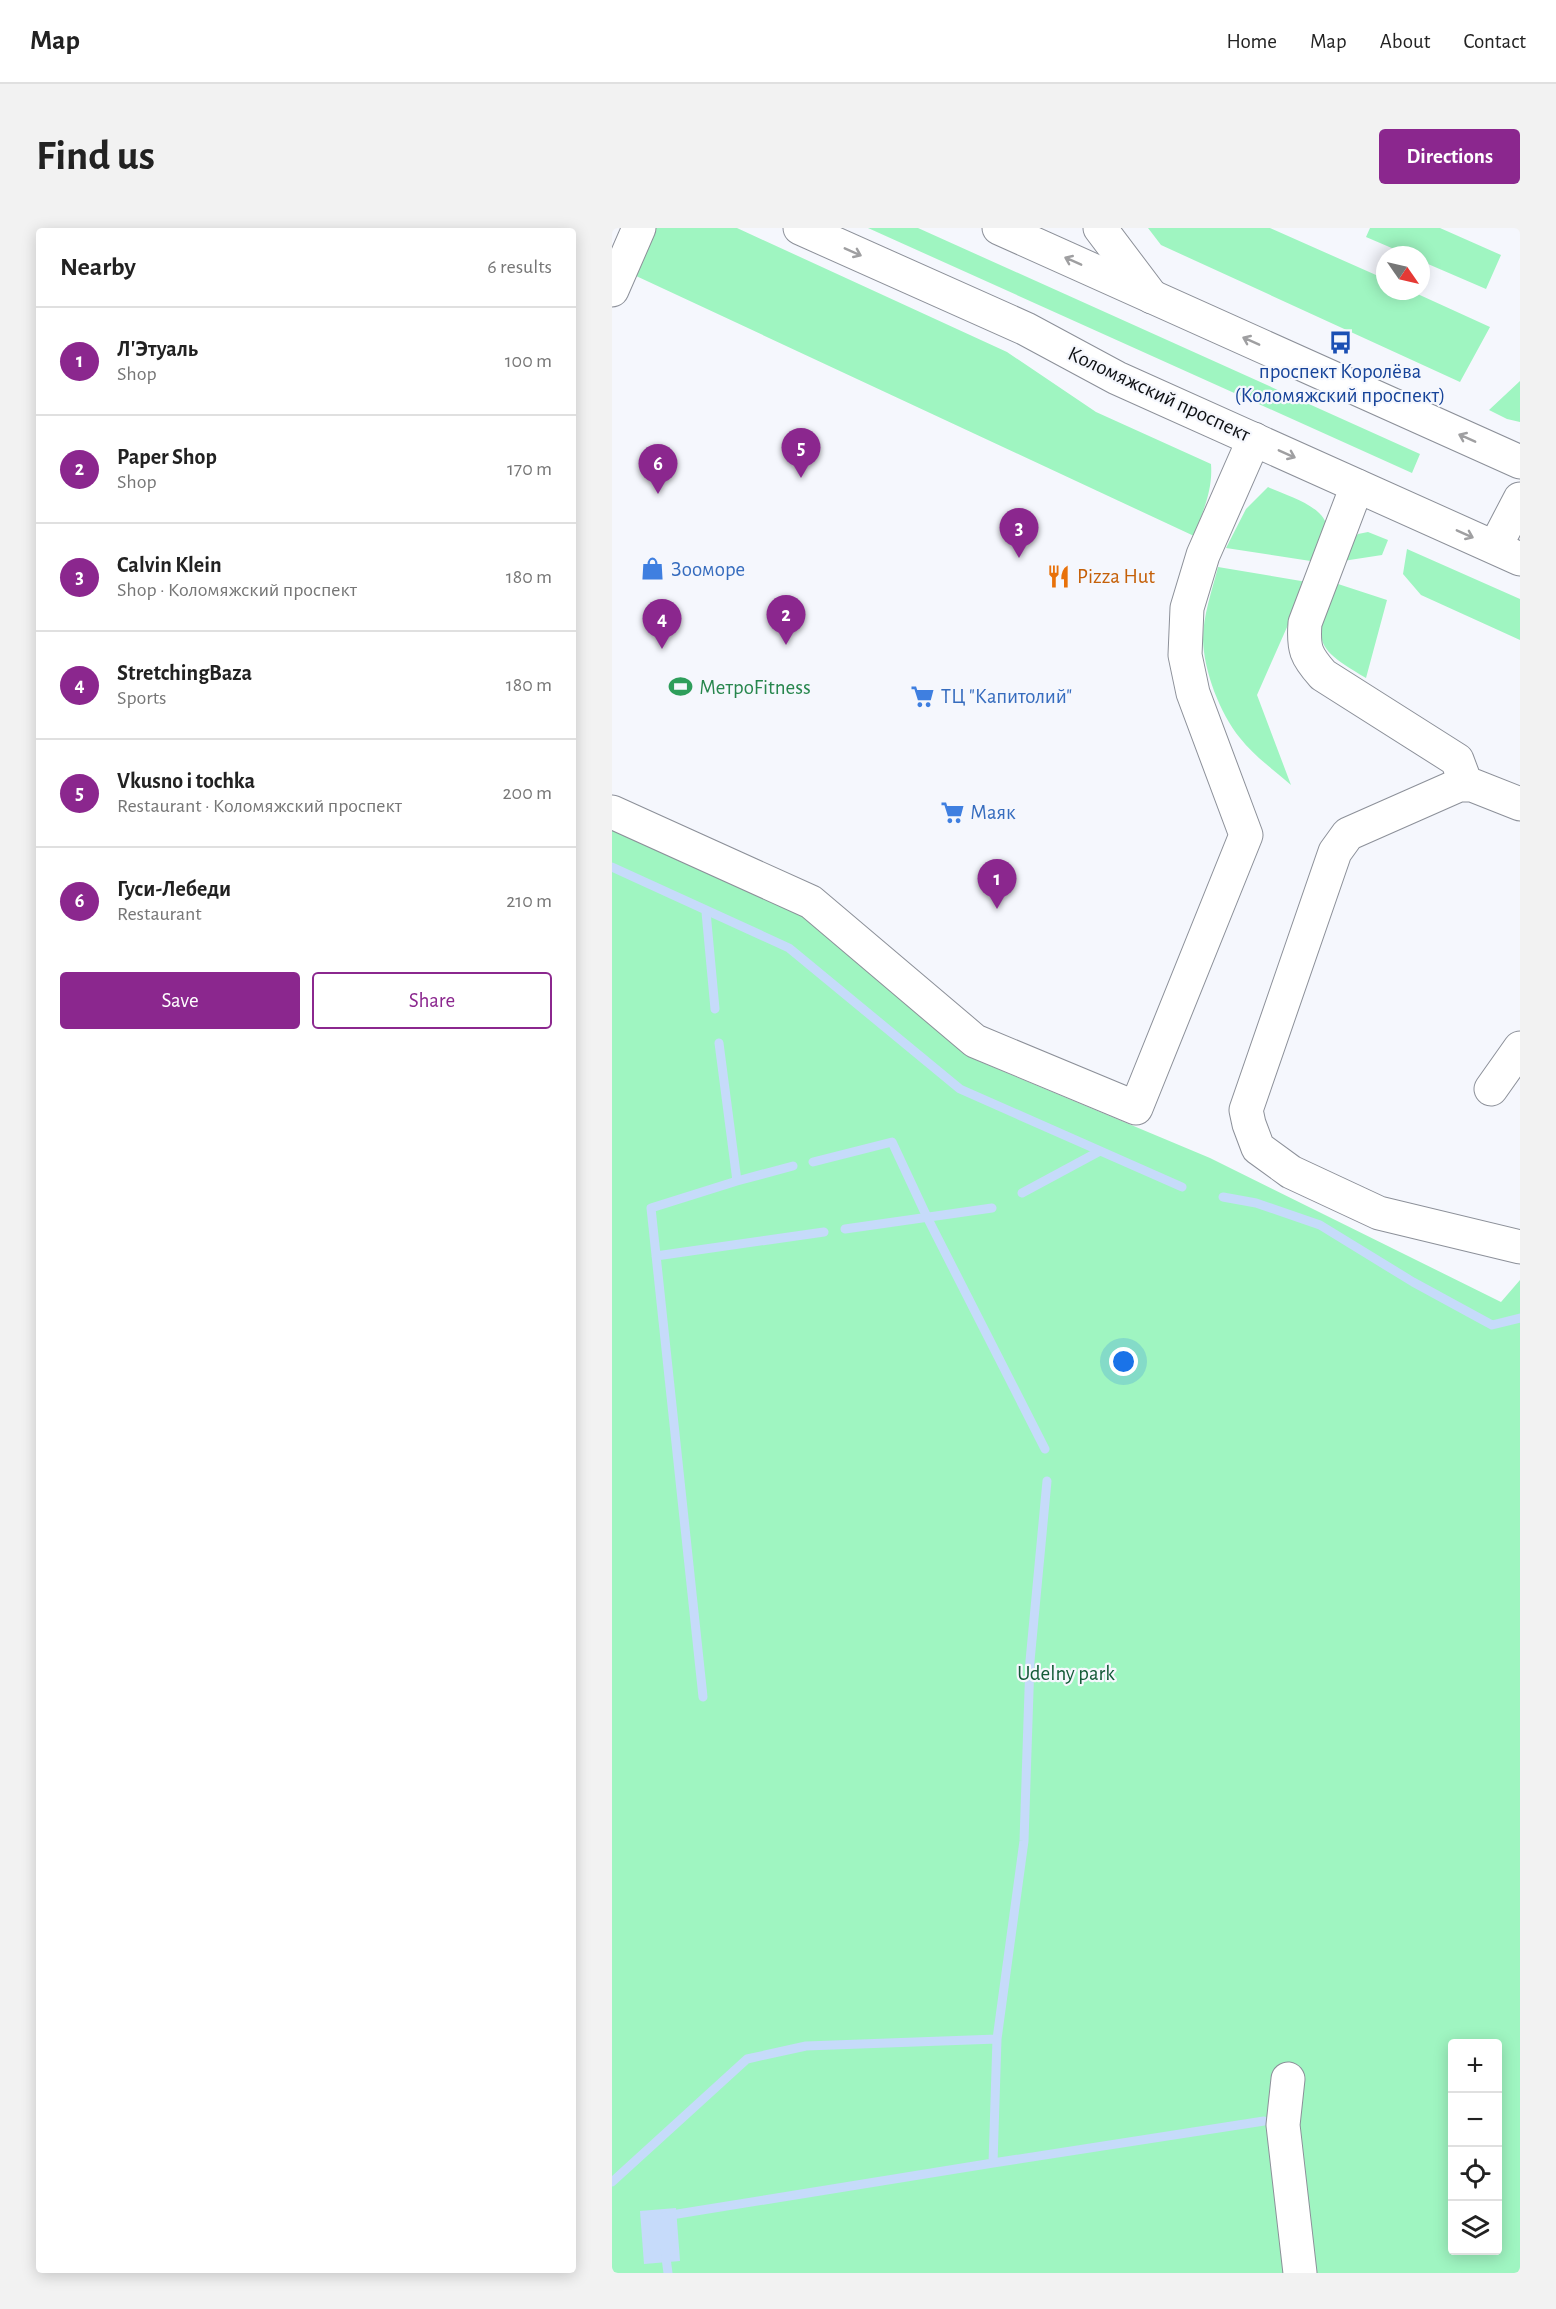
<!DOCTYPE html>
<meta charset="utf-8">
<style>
body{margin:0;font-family:"Alegreya Sans",sans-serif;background:#f2f2f2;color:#222}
.controls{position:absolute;right:18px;bottom:18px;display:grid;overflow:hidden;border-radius:6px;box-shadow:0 3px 15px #0003}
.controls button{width:54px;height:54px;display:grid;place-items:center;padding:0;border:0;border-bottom:2px solid #e0e0e0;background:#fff;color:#222;font:30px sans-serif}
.compass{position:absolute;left:764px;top:18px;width:54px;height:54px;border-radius:50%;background:#fff;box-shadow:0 3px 15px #0003;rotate:124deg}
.you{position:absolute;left:512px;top:1134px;width:21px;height:21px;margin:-15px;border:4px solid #fff;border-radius:50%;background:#1a73e8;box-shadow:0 0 0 9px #1a73e833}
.badge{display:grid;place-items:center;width:39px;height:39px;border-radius:50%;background:#8b278e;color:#fff;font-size:20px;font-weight:700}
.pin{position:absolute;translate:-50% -50px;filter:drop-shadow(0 2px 3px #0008)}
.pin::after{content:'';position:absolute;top:32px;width:21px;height:18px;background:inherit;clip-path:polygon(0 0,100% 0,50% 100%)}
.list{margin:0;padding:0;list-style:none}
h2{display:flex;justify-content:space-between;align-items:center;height:78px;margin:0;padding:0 24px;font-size:26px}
h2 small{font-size:20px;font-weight:400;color:#767676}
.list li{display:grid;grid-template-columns:39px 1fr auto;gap:18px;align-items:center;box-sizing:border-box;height:108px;padding:0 24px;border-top:2px solid #e0e0e0}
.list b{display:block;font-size:22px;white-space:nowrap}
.list p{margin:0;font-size:20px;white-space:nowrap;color:#767676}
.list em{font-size:20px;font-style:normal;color:#767676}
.actions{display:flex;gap:12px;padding:18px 24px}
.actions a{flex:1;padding:14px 0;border:2px solid #8b278e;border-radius:6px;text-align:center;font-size:21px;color:#8b278e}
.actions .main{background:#8b278e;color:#fff}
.icon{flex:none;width:33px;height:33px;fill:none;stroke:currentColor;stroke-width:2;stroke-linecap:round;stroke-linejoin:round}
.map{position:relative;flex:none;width:908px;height:2045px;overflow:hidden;border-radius:6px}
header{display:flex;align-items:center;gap:36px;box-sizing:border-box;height:84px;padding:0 30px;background:#fff;border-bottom:2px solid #e0e0e0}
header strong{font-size:28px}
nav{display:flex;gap:33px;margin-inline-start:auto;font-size:21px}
.intro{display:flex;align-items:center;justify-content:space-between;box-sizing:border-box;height:144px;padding:0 36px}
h1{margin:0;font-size:42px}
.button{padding:15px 27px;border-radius:6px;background:#8b278e;color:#fff;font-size:21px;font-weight:700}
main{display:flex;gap:36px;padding:0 36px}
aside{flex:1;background:#fff;border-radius:6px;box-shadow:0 3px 15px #0003}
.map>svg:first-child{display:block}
.green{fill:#9ff5c1;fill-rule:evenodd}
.water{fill:#c6dbfa}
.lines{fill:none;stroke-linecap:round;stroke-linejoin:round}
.stream{stroke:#c6dbfa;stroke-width:9}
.minor-casing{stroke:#8c9099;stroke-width:35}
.major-casing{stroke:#8c9099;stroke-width:35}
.minor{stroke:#fff;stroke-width:33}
.major{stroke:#fff;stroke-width:33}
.oneway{stroke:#9f9fa1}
.labels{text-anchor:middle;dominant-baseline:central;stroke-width:4.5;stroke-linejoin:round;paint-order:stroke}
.transit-label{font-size:21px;fill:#164399;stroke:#f5f7fd}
.street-label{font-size:21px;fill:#0e1013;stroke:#f5f7fd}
.shop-label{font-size:21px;fill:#366cbe;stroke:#f5f7fd;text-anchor:start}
.food-label{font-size:21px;fill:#c56008;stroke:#f5f7fd;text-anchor:start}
.leisure-label{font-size:21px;fill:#27864d;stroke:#f5f7fd;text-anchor:start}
.park-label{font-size:21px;fill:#135a37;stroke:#f5f7fd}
</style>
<header>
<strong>Map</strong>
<nav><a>Home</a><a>Map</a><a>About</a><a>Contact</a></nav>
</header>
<div class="intro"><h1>Find us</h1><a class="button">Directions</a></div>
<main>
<aside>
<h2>Nearby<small>6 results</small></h2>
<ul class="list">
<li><span class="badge">1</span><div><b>Л'Этуаль</b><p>Shop</p></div><em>100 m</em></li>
<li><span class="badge">2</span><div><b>Paper Shop</b><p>Shop</p></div><em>170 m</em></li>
<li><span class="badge">3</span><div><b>Calvin Klein</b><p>Shop · Коломяжский проспект</p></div><em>180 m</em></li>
<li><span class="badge">4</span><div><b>StretchingBaza</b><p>Sports</p></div><em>180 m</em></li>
<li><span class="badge">5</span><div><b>Vkusno i tochka</b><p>Restaurant · Коломяжский проспект</p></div><em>200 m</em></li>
<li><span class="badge">6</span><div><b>Гуси-Лебеди</b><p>Restaurant</p></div><em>210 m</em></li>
</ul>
<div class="actions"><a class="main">Save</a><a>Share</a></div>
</aside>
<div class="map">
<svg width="908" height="2045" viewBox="0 0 908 2045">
<rect width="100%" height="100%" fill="#f5f7fd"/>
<!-- green -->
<path class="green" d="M43,0H125L395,124L484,184L599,236C601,262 591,283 582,308L22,47Z
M256,0H306L808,226L800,245Z
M536,0H658L773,51V63H799L878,99L848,154L549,17Z
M758,0H828L889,27L874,61L809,33V27H796L754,9Z
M908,153V194L895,191L877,182Z
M656,259C675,268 720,279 715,307C713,316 708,325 705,334L614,320L634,281Z
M756,304L776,312L770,327L731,333L738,315L746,306Z
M795,321L908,371V412L809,367L791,346Z
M606,339L695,354L645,467L679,557C662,542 642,528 628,510C608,485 592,444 591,412C591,387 600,363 606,339Z
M723,355L775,372L754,450C698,417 703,413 723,355Z
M0,597L194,685L357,829L598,930L889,1074L908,1052V2045H0ZM840,1816H885V2022H840Z"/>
<!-- water -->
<path class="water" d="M64,1980L68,2033L32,2036L28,1983Z"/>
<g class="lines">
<!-- stream -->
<path class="stream" d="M0,639L177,720L348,861L570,959
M94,684L103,781
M201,934L280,914L315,989L433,1221
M125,953L181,938
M410,965L488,923
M611,969L644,975L708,997L801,1054L880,1097L908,1090
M233,1001L380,980
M44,1028L212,1004
M91,1469L39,980L125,953L107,815
M381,1935L385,1811L412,1613L418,1433L435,1253
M0,1954L135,1831L194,1818L385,1811
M53,1988L381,1935L652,1893
M53,2022L56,2045"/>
<defs>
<path id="minor" d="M488,0L540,69
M0,62L27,0
M745,258L693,395C691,421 694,428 711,447L845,532L854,556
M883,319L908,271
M908,576L860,557H847L736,606L723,624L634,882L637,896L646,920L679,944L767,985L908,1019
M0,584L199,674L363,813L524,880L634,607L581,465L573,427L575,380L591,327L642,211
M879,861L908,820
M676,1851L671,1897L688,2045"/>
<path id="major" d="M188,0L414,101L505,150L908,331
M387,0L908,234"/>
</defs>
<!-- minor casing -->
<use href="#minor" class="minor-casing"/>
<!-- major casing -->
<use href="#major" class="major-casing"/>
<!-- minor -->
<use href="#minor" class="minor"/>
<!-- major -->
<use href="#major" class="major"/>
</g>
<!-- one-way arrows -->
<defs><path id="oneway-shaft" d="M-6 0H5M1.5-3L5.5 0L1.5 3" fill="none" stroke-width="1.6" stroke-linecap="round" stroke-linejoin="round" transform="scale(1.5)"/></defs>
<g class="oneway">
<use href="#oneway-shaft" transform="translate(241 24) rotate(24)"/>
<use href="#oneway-shaft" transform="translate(461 33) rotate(-156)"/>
<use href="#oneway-shaft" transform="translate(639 113) rotate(-156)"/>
<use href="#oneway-shaft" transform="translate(855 210) rotate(-156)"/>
<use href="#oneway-shaft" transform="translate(675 226) rotate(24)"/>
<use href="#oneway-shaft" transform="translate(853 306) rotate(24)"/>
</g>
<!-- icons -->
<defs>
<symbol id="bus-bare" viewBox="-9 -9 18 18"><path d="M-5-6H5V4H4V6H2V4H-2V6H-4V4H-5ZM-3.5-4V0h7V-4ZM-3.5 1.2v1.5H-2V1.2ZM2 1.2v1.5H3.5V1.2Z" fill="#1a4fb4" stroke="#f5f7fd" stroke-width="2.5" paint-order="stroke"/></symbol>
<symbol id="shop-bare" viewBox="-9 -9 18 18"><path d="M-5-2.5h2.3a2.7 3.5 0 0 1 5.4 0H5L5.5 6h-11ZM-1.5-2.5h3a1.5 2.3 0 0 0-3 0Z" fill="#3f7fe0" stroke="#f5f7fd" stroke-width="2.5" paint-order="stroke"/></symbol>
<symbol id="restaurant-bare" viewBox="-9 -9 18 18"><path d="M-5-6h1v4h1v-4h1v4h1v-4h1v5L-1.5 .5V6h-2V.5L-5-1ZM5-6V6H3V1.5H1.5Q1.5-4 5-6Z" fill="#e8710a" stroke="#f5f7fd" stroke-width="2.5" paint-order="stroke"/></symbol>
<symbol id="stadium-bare" viewBox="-9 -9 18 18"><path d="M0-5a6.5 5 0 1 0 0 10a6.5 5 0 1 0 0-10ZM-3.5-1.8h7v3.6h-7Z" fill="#2e9e5b" stroke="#f5f7fd" stroke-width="2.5" paint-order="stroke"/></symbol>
<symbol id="supermarket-bare" viewBox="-9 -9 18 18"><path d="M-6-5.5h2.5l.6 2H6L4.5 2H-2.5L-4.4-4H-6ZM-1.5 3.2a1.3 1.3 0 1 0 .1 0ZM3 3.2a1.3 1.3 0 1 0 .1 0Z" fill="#3f7fe0" stroke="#f5f7fd" stroke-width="2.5" paint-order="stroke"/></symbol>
</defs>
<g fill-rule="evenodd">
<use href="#bus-bare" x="712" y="98" width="33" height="33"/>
<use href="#shop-bare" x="24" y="324" width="33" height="33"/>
<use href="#restaurant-bare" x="430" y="332" width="33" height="33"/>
<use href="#stadium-bare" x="52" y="442" width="33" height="33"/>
<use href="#supermarket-bare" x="294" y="452" width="33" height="33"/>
<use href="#supermarket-bare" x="324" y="568" width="33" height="33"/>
</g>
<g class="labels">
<!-- transit labels -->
<g class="transit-label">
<text x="728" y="143">проспект Королёва<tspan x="728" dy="24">(Коломяжский проспект)</tspan></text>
</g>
<!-- street labels -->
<g class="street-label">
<text transform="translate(547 166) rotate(25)">Коломяжский проспект</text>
</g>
<!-- shop labels -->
<g class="shop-label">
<text x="59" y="341">Зооморе</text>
<text x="329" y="468">ТЦ "Капитолий"</text>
<text x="358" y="584">Маяк</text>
</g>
<!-- food labels -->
<g class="food-label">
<text x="465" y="348">Pizza Hut</text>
</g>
<!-- leisure labels -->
<g class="leisure-label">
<text x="87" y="459">МетроFitness</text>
</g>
<!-- park labels -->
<g class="park-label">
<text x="454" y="1445">Udelny park</text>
</g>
</g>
</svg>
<div class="controls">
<button>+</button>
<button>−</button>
<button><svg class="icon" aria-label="locate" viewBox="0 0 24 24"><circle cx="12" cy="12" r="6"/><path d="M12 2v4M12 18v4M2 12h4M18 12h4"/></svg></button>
<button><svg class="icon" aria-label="layers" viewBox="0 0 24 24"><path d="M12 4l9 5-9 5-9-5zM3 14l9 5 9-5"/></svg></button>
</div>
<svg class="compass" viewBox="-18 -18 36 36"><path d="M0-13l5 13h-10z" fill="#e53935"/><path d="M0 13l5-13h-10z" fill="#767676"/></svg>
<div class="you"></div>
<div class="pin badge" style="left:385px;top:681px">1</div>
<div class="pin badge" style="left:174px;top:417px">2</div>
<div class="pin badge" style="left:407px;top:330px">3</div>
<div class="pin badge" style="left:50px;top:421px">4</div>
<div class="pin badge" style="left:189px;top:250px">5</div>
<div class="pin badge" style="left:46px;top:266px">6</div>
</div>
</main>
